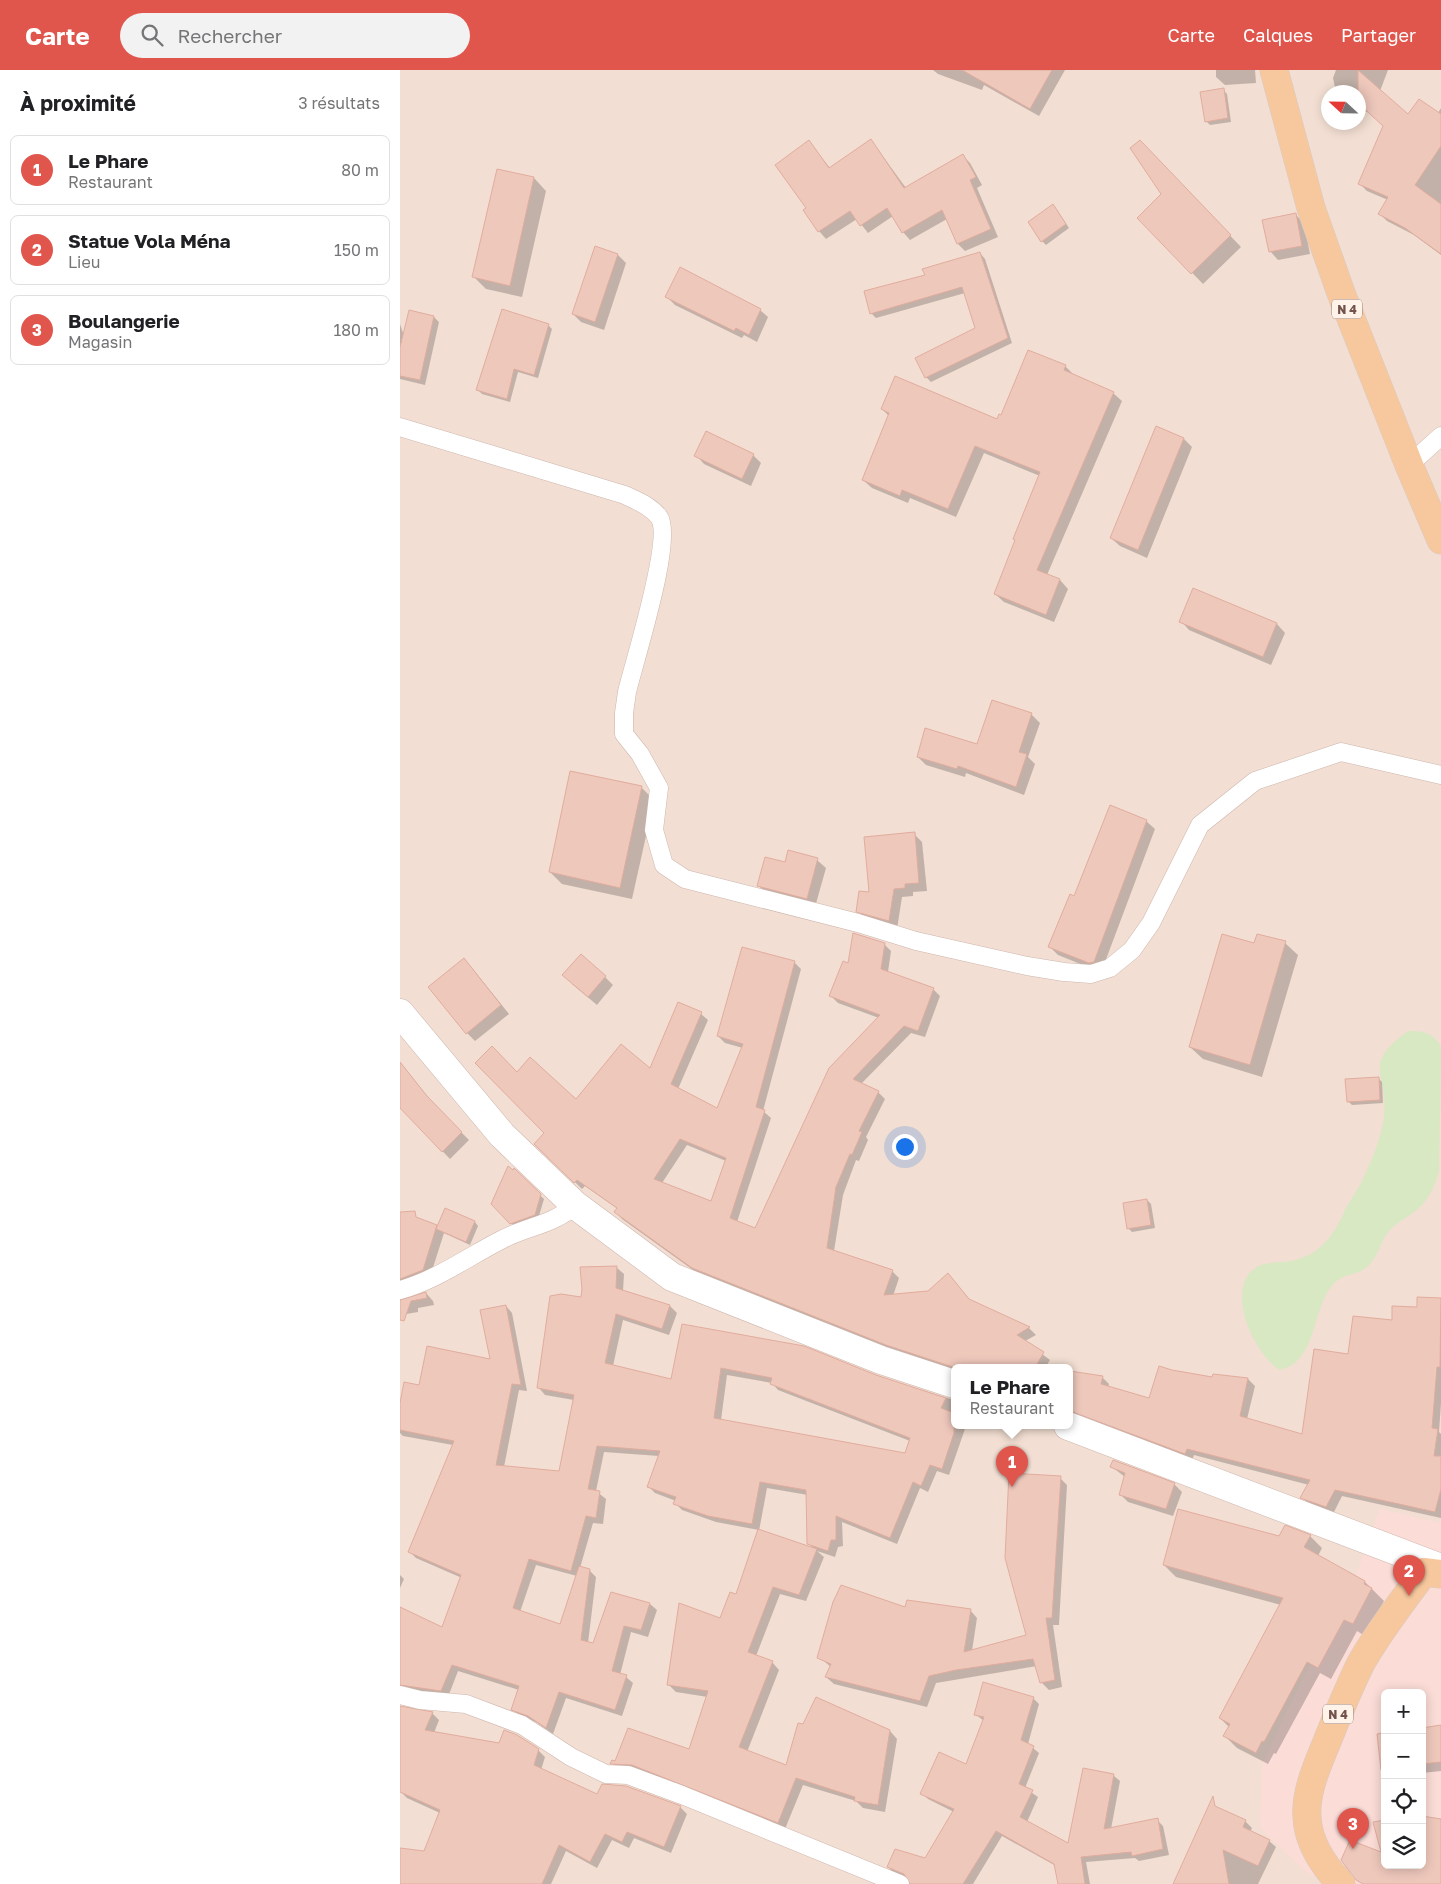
<!DOCTYPE html>
<html lang="fr">
<meta charset="utf-8">
<style>
body{margin:0;font-family:"Golos Text",sans-serif;background:#f2f2f2;color:#202124}
.controls{position:absolute;right:15px;bottom:15px;display:grid;overflow:hidden;border-radius:8px;box-shadow:0 2px 12px #0003}
.controls button{width:45px;height:45px;display:grid;place-items:center;padding:0;border:0;border-bottom:1px solid #e0e0e0;background:#fff;color:#202124;font:25px sans-serif}
.compass{position:absolute;left:921px;top:15px;width:45px;height:45px;border-radius:50%;background:#fff;box-shadow:0 2px 12px #0003;rotate:292deg}
.you{position:absolute;left:504px;top:1076px;width:18px;height:18px;margin:-12px;border:4px solid #fff;border-radius:50%;background:#1a73e8;box-shadow:0 0 0 8px #1a73e833}
.badge{display:grid;place-items:center;width:32px;height:32px;border-radius:50%;background:#e0564d;color:#fff;font-size:16px;font-weight:700}
.pin{position:absolute;translate:-50% -41px;filter:drop-shadow(0 1px 2px #0008)}
.pin::after{content:'';position:absolute;top:26px;width:18px;height:15px;background:inherit;clip-path:polygon(0 0,100% 0,50% 100%)}
.popup{position:absolute;left:551px;top:1294px;width:122px;height:65px;box-sizing:border-box;display:grid;place-content:center;border-radius:8px;background:#fff;filter:drop-shadow(0 1px 4px #0005);font-size:16px;white-space:nowrap;color:#757577}
.popup b{font-size:19px;color:#202124}
.popup::after{content:'';position:absolute;left:50%;top:100%;margin-left:-10px;border:10px solid transparent;border-top-color:#fff}
.list{margin:0;padding:0;list-style:none}
h2{display:flex;justify-content:space-between;align-items:center;height:65px;margin:0;padding:0 20px;font-size:21px}
h2 small{font-size:16px;font-weight:400;color:#757577}
.list li{display:grid;grid-template-columns:32px 1fr auto;gap:15px;align-items:center;box-sizing:border-box;height:70px;margin:0 10px 10px;padding:0 10px;border:1px solid #e0e0e0;border-radius:8px}
.list b{display:block;font-size:19px;white-space:nowrap}
.list p{margin:0;font-size:16px;white-space:nowrap;color:#757577}
.list em{font-size:16px;font-style:normal;color:#757577}
.icon{flex:none;width:28px;height:28px;fill:none;stroke:currentColor;stroke-width:2;stroke-linecap:round;stroke-linejoin:round}
.map{position:relative;flex:none;width:1041px;height:1814px;overflow:hidden}
header{display:flex;align-items:center;gap:30px;box-sizing:border-box;height:70px;padding:0 25px;background:#e0564d;color:#fff}
header strong{font-size:24px}
nav{display:flex;gap:28px;margin-inline-start:auto;font-size:18px}
.search{width:350px;height:45px;background:#f2f2f2;display:flex;align-items:center;gap:12px;box-sizing:border-box;padding:0 18px;border-radius:28px;color:#757577;font-size:19px}
main{display:flex}
aside{flex:1;background:#fff}
.map>svg:first-child{display:block}
.residential{fill:#f2ded2;fill-rule:evenodd}
.commercial{fill:#fbdcd7;fill-rule:evenodd}
.green{fill:#d7e8c2}
.shadow{fill:#0003;fill-rule:evenodd}
.building{fill:#efc8bc;stroke:#e1ac9d;fill-rule:evenodd}
.lines{fill:none;stroke-linecap:round;stroke-linejoin:round}
.lane-casing{stroke:#ceb6ad;stroke-width:19}
.street-casing{stroke:#ceb6ad;stroke-width:29}
.primary-casing{stroke:#d5cbc9;stroke-width:29}
.lane{stroke:#fff;stroke-width:18}
.street{stroke:#fff;stroke-width:28}
.primary{stroke:#f7c89e;stroke-width:28}
.labels{text-anchor:middle;dominant-baseline:central;stroke-width:4;stroke-linejoin:round;paint-order:stroke}
.shield{fill:#fef2e9;stroke:#9c827a;stroke-width:1}
.shield-label{font-size:12px;font-weight:bold;fill:#72524a}
</style>
<header>
<strong>Carte</strong>
<div class="search"><svg class="icon" aria-label="search" viewBox="0 0 24 24"><circle cx="10" cy="10" r="6"/><path d="M15 15l6 6"/></svg>Rechercher</div>
<nav><a>Carte</a><a>Calques</a><a>Partager</a></nav>
</header>
<main>
<aside>
<h2>À proximité<small>3 résultats</small></h2>
<ul class="list">
<li><span class="badge">1</span><div><b>Le Phare</b><p>Restaurant</p></div><em>80 m</em></li>
<li><span class="badge">2</span><div><b>Statue Vola Ména</b><p>Lieu</p></div><em>150 m</em></li>
<li><span class="badge">3</span><div><b>Boulangerie</b><p>Magasin</p></div><em>180 m</em></li>
</ul>
</aside>
<div class="map">
<svg width="1041" height="1814" viewBox="0 0 1041 1814">
<rect width="100%" height="100%" fill="#fbeee3"/>
<!-- residential -->
<path class="residential" d="M0,0H1041V1814H0ZM928,22H958V52H928ZM554,1298H670V1356H554ZM985,1623H1022V1795H985Z"/>
<!-- commercial -->
<path class="commercial" d="M980,1439L1041,1453V1814H929L905,1801L860,1758L862,1693L903,1608L952,1516ZM985,1623H1022V1795H985Z"/>
<!-- green -->
<path class="green" d="M1008,961C1024,961 1033,962 1041,977L1039,1102C1033,1120 1027,1134 1010,1145C1003,1150 995,1154 989,1161C980,1171 979,1187 967,1197C955,1207 942,1202 931,1217C911,1243 917,1291 880,1300C856,1286 829,1229 849,1204C861,1188 883,1195 899,1189C925,1181 936,1160 946,1138C951,1129 957,1121 962,1111C971,1092 981,1069 984,1047C989,1002 960,996 1008,961Z"/>
<!-- shadow -->
<path class="shadow" d="M533,0H665L639,46L584,15L582,20L538,4Z
M816,0H855L856,13L825,15L816,7Z
M936,0H988L980,21L1009,46L1038,43L1041,38V185L1014,165L987,151L980,144L988,130L967,121L960,114L984,56L971,43L958,40V22H936L933,8Z
M823,20L827,24L831,52L810,55L806,51Z
M471,70L506,118L563,86L570,93L582,115L577,118L598,167L565,181L558,174L547,149L510,170L503,162L493,146L468,163L457,149L426,169L419,161L407,138L409,72L430,98Z
M751,83L841,177L803,214L739,148L762,124Z
M134,108L146,121L122,227L86,219L74,207Z
M657,140L669,158L646,175L642,171Z
M896,145L904,153L910,184L878,190L870,181Z
M580,183L585,189L612,273L531,312L526,307L576,259L565,223L476,248L471,243L527,206Z
M218,185L226,193L204,260L181,252L173,244Z
M267,227L360,240L368,247L357,272L344,265L342,268L275,235Z
M9,242L34,247L39,252L25,315L0,309V254L4,266Z
M148,255L152,259L138,308L118,302L110,332L82,324L78,320Z
M665,296L673,304L713,323L722,331L647,505L660,510L668,519L654,552L604,532L595,524L640,406L584,383L556,447L510,428L508,433L472,418L463,410L489,346L482,339L598,350Z
M756,358L784,369L792,377L747,488L720,476L711,468Z
M296,385H353L361,393L351,416L304,394Z
M794,519L877,554L885,563L871,595L789,560L781,551Z
M631,644L640,653L628,687L635,694L624,725L566,703L565,707L526,695L518,687L578,675Z
M241,717L254,730L232,829L162,814L150,802Z
M746,751L755,759L702,900L698,901L658,885L650,877Z
M514,764L522,772L527,821L513,822V826L502,827L497,859L466,850L458,841Z
M417,790L426,798L415,837L367,824L359,816L386,794Z
M885,873L898,885L862,1007L803,989L790,977L855,875Z
M484,874L491,881L488,902L533,919L540,926L525,967L511,963L461,1014L478,1022L485,1029L466,1067L468,1070L459,1091L456,1090L443,1125L434,1181L492,1201L499,1208L493,1226L529,1222L548,1205L571,1231L629,1258L636,1265L625,1271L650,1290L645,1298H554V1302L494,1282L300,1205L222,1149L216,1142L218,1139L185,1116L182,1119L136,1074L146,1063L117,1004L177,1031L250,1000L301,944L308,950L278,1019L318,1040L343,978L325,973L318,966L394,892L401,899L363,1041L371,1048L337,1152L356,1160L479,948L438,933L431,926L449,895ZM287,1075L326,1091L311,1133L262,1113Z
M72,898L109,944L75,971L67,963Z
M205,907L213,915L197,935L172,914Z
M0,992L35,1036L69,1070L50,1089L0,1037Z
M978,1008L982,1012L983,1033L952,1035L948,1031Z
M114,1100L144,1129L138,1149L115,1157L92,1134Z
M747,1130L751,1134L755,1158L732,1162L728,1158Z
M0,1143L38,1158L75,1152L78,1156L70,1175L44,1163L30,1207L0,1222Z
M217,1198L224,1204L223,1221L270,1236L277,1243L269,1265L223,1250L213,1296L272,1311L283,1255L476,1306L554,1330V1356H566L549,1405L537,1401L528,1422L520,1418L497,1474L442,1452L443,1476L438,1477L435,1487L417,1481L424,1487L406,1531L380,1524L356,1586L372,1592L379,1600L347,1682L387,1697L490,1661L497,1669L485,1742L463,1738L456,1731L403,1715L385,1759L219,1700L212,1693L289,1681L308,1627L276,1622L269,1615L336,1526L359,1460L316,1452L282,1440L275,1433L276,1431L255,1423L249,1417L259,1386L204,1382L196,1421L206,1429L203,1454L193,1453L180,1498L189,1500L196,1507L188,1573L194,1575L211,1524L250,1534L257,1540L248,1567L231,1562L220,1605L226,1607L233,1613L222,1646L166,1628L153,1664L136,1652L119,1646L113,1639L119,1620L58,1601L48,1627L0,1624V1539L43,1559L62,1508L16,1488L9,1481L53,1375L3,1366L0,1363V1339L20,1316L91,1290L106,1236L112,1243L127,1321L119,1320L104,1397L160,1402L174,1330L145,1325L139,1318L181,1228ZM327,1305L372,1313L378,1320L510,1371L506,1385L321,1350ZM367,1418L408,1425V1473L414,1479L359,1461ZM136,1495L177,1506L160,1555L120,1542Z
M26,1223L33,1231L34,1235L18,1238V1242L0,1245V1231Z
M1018,1229H1041V1333L1039,1362L1041,1364V1448L942,1426L933,1444L909,1434L902,1427L909,1415L794,1385L792,1390L670,1349V1302L702,1307L709,1314L708,1318L750,1329L771,1301L814,1308L848,1309L855,1316L847,1349L903,1366L949,1285L993,1251L1018,1238Z
M712,1397L774,1414L782,1422L773,1446L728,1432L720,1424L725,1407Z
M660,1408L667,1415L659,1555H653L662,1617L649,1620L641,1612L637,1596L536,1613L527,1637L434,1614L426,1607L431,1597L419,1587L506,1539L570,1540L577,1548L572,1581L628,1566Z
M910,1466L922,1478L918,1486L965,1512L984,1531L965,1566L957,1561L931,1609L920,1603L876,1684L874,1683L868,1694L837,1678L825,1666L829,1657L820,1648L881,1535L776,1507L764,1495L880,1468Z
M0,1505L4,1509L0,1518Z
M633,1628L639,1634L628,1674L639,1683L625,1718L638,1727L627,1752L669,1775L684,1700L714,1706L720,1711L711,1759L757,1750L763,1756L769,1785L739,1791L735,1788L686,1792L690,1814H659L656,1796L602,1766L573,1814H512L511,1811L494,1803L488,1797L526,1790L554,1742L528,1729L522,1723L567,1696L584,1651L575,1644Z
M0,1637L32,1643L39,1650L34,1663L138,1680L145,1687L141,1700L198,1725L280,1737L287,1744L271,1783L234,1768L229,1778L212,1770L197,1798L166,1781L151,1814H0V1779L25,1782L40,1743L7,1728L0,1721Z
M1041,1656V1701L1022,1703V1659Z
M845,1751L852,1758L850,1762L869,1771L876,1777L858,1814H774Z"/>
<!-- building -->
<path class="building" d="M562,0H652L630,39Z
M958,0L1008,44L1019,29L1041,44V76L1015,115L1041,134V184L1005,158L978,144L988,127L958,114L983,56L958,33Z
M824,18L828,48L805,52L800,22Z
M471,69L504,118L563,84L576,107L570,110L591,159L557,174L542,140L502,163L487,138L460,156L450,141L418,162L403,140L406,138L375,95L409,70L429,98Z
M740,70L831,165L791,204L737,148L761,124L730,78Z
M97,99L134,107L110,216L72,207Z
M653,134L666,154L641,172L628,152Z
M896,143L902,176L869,182L862,150Z
M195,176L218,184L195,252L172,244Z
M580,182L608,268L525,308L515,288L575,258L562,217L470,244L464,221L525,205L522,199Z
M280,197L361,239L349,265L336,258L334,261L265,227Z
M102,239L149,254L134,305L114,299L107,329L76,320Z
M9,240L34,246L20,310L0,306V277Z
M628,280L666,295L664,300L714,322L637,500L660,509L646,545L594,524L615,470L613,469L640,402L575,376L548,439L502,420L500,426L462,410L489,343L481,339L495,306L597,349L599,344L601,345Z
M756,356L784,368L738,480L710,468Z
M306,361L354,384L342,409L294,386Z
M793,518L877,553L863,587L779,552Z
M592,630L632,643L619,682L627,684L616,717L558,696L557,699L517,687L525,658L577,674Z
M170,701L242,716L220,818L149,802Z
M710,735L747,750L694,892L689,893L648,877L670,824L674,826Z
M515,762L519,813L505,814V818L494,819L489,851L456,842L459,821L469,822L464,767Z
M388,780L418,788L407,829L357,816L365,787L385,792Z
M453,863L485,873L481,899L534,918L518,961L504,956L453,1009L479,1021L459,1061L462,1062L452,1085L450,1084L436,1117L427,1178L493,1200L484,1225L528,1221L548,1203L569,1229L630,1257L617,1265L644,1282L635,1298H556L486,1275L292,1198L214,1142L217,1138L177,1110L174,1113L134,1074L144,1063L75,993L92,976L117,1002L130,987L176,1029L221,974L250,998L278,932L302,942L271,1014L317,1038L343,974L317,966L342,877L395,891L356,1037L365,1040L330,1148L355,1158L429,998L480,945L429,926L443,891L448,893ZM280,1069L326,1088L311,1131L254,1109Z
M822,864L854,873L857,864L886,871L850,995L789,977Z
M181,884L206,906L188,927L162,905Z
M64,888L101,935L66,964L28,917Z
M0,992L27,1026L62,1062L42,1082L0,1038Z
M979,1007L980,1030L947,1032L945,1009Z
M108,1096L113,1100L114,1098L141,1124L135,1145L110,1154L91,1134Z
M747,1129L751,1155L727,1159L723,1133Z
M45,1138L75,1151L66,1172L36,1159Z
M15,1141L16,1147L37,1155L23,1200L0,1209V1142Z
M217,1196L216,1218L270,1235L262,1259L216,1244L205,1293L271,1309L282,1254L404,1276L476,1305L546,1328L541,1338L554,1343V1363L542,1399L530,1395L521,1416L513,1412L490,1468L436,1446V1470H431L428,1481L407,1474L406,1420L360,1412L352,1454L308,1446L273,1434L276,1427L247,1417L260,1381L197,1376L188,1419L200,1421L196,1448L186,1446L171,1501L129,1489L113,1538L160,1554L179,1496L190,1499L181,1570L193,1573L211,1522L250,1533L241,1560L224,1556L212,1601L227,1605L215,1640L159,1622L146,1658L128,1646L111,1640L119,1616L52,1595L41,1621L0,1615V1537L42,1557L61,1505L8,1482L54,1371L0,1360V1333L4,1312L19,1315L27,1276L90,1289L80,1240L106,1235L121,1315L112,1314L96,1395L159,1401L174,1325L137,1318L150,1226L161,1224L181,1227L182,1219L180,1197ZM321,1298L372,1308L370,1314L510,1368L505,1383L314,1348Z
M26,1222L27,1228L11,1231L4,1251L0,1250V1230Z
M1017,1227L1041,1228L1040,1297H1037L1032,1358L1038,1359L1034,1386H1041V1419L1035,1442L935,1420L926,1437L900,1428L910,1410L787,1379L785,1384L670,1341V1301L703,1306L701,1314L749,1328L759,1296L772,1300L812,1307L813,1304L848,1308L840,1346L902,1364L914,1279L948,1284L953,1246L992,1250V1236L1017,1237Z
M713,1390L775,1413L766,1439L719,1425L725,1403L710,1397Z
M609,1403L661,1406L652,1548H646L655,1610L640,1613L633,1589L556,1600L529,1606L520,1631L425,1607L431,1594L417,1588L433,1532L441,1515L505,1537L507,1530L571,1539L564,1582L626,1565L605,1488Z
M778,1439L879,1466L885,1455L911,1465L904,1477L965,1511L964,1514L972,1518L953,1554L944,1550L918,1598L907,1592L864,1672L862,1671L856,1683L823,1666L830,1654L819,1648L883,1528L763,1495Z
M358,1459L417,1479L399,1525L373,1517L348,1582L373,1591L339,1677L386,1695L398,1653L403,1654L416,1627L490,1660L478,1735L454,1731L455,1727L396,1708L378,1753L232,1695L210,1694L212,1690L215,1691L228,1658L289,1679L308,1621L267,1615L279,1533L320,1548L330,1522L336,1524Z
M583,1612L634,1627L621,1670L634,1676L619,1714L633,1720L620,1747L668,1773L683,1698L714,1704L704,1759L758,1748L763,1779L732,1786L731,1782L681,1787L685,1814H658L654,1794L596,1761L563,1814H510L504,1804L487,1797L495,1779L525,1788L554,1739L520,1724L539,1682L566,1694L584,1647L574,1645Z
M0,1636L33,1642L25,1660L99,1673L104,1660L117,1665L139,1679L134,1695L197,1724L202,1714L226,1716L281,1736L264,1777L227,1762L222,1772L205,1764L190,1792L159,1775L142,1814H0V1778L24,1781L40,1740L0,1722Z
M1041,1655V1692L1022,1694V1658Z
M985,1662V1699L981,1700L977,1664Z
M813,1726L815,1736L846,1750L843,1757L870,1770L858,1796L823,1780L829,1814H773Z
M1022,1746L1041,1749V1814H963L956,1810L941,1790L950,1770L981,1782L973,1752L985,1750V1795H1022Z"/>
<g class="lines">
<defs>
<path id="lane" d="M0,357L225,425C237,431 251,436 259,447C274,468 234,592 227,622L224,643V664L240,684L259,718L254,760L264,795L285,809L458,853L516,871L627,896L664,902L691,904L710,898L732,880L751,853L800,755L855,711L941,682L1041,705
M1009,395L1041,366
M0,1220C37,1210 69,1186 103,1169C128,1156 153,1155 175,1135
M0,1625L20,1630L66,1634L122,1655L171,1687L206,1704L228,1705L282,1725L500,1814"/>
<path id="street" d="M0,943L102,1065L175,1135L272,1207L481,1290L554,1314
M668,1356L1041,1498"/>
<path id="primary" d="M874,0L911,138L941,223L1009,395L1041,470
M941,1814C924,1796 908,1773 907,1747C905,1723 917,1696 926,1674C937,1647 948,1619 961,1593C979,1561 1002,1532 1024,1502L1041,1504"/>
</defs>
<!-- lane casing -->
<use href="#lane" class="lane-casing"/>
<!-- street casing -->
<use href="#street" class="street-casing"/>
<!-- primary casing -->
<use href="#primary" class="primary-casing"/>
<!-- lane -->
<use href="#lane" class="lane"/>
<!-- street -->
<use href="#street" class="street"/>
<!-- primary -->
<use href="#primary" class="primary"/>
</g>
<g class="labels">
<!-- shield labels -->
<g class="shield">
<rect x="932" y="229.5" width="30" height="19" rx="4"/>
<rect x="923" y="1634.5" width="30" height="19" rx="4"/>
</g>
<g class="shield-label">
<text x="947" y="239">N 4</text>
<text x="938" y="1644">N 4</text>
</g>
</g>
</svg>
<div class="controls">
<button>+</button>
<button>−</button>
<button><svg class="icon" aria-label="locate" viewBox="0 0 24 24"><circle cx="12" cy="12" r="6"/><path d="M12 2v4M12 18v4M2 12h4M18 12h4"/></svg></button>
<button><svg class="icon" aria-label="layers" viewBox="0 0 24 24"><path d="M12 4l9 5-9 5-9-5zM3 14l9 5 9-5"/></svg></button>
</div>
<svg class="compass" viewBox="-18 -18 36 36"><path d="M0-13l5 13h-10z" fill="#e53935"/><path d="M0 13l5-13h-10z" fill="#757577"/></svg>
<div class="you"></div>
<div class="pin badge" style="left:612px;top:1417px">1</div>
<div class="popup"><b>Le Phare</b>Restaurant</div>
<div class="pin badge" style="left:1009px;top:1526px">2</div>
<div class="pin badge" style="left:953px;top:1779px">3</div>
</div>
</main>
